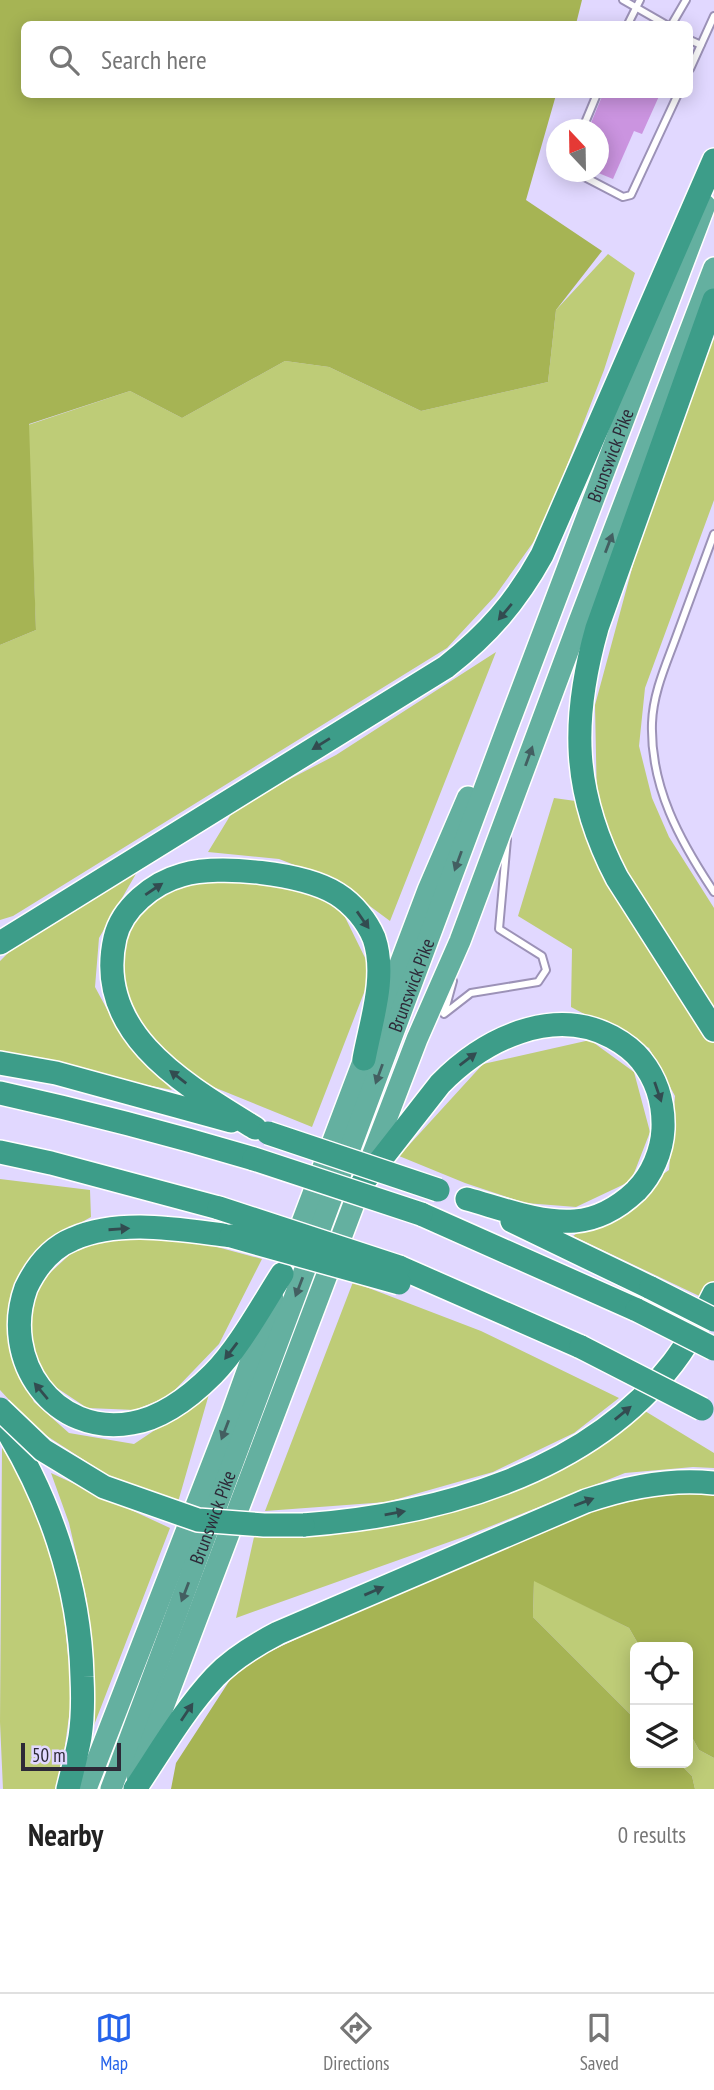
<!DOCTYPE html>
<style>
body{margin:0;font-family:"PT Sans Narrow",sans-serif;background:#f2f2f2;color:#222}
.controls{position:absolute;right:21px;bottom:21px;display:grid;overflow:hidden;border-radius:10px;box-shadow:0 4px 18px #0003}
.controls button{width:63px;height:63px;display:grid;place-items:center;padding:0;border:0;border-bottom:2px solid #e0e0e0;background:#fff;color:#222;font:35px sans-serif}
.compass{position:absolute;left:546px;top:119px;width:63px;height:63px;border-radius:50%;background:#fff;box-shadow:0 4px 18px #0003;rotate:338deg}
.scale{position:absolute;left:21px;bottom:18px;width:100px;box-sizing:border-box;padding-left:7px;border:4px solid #2d2937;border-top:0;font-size:19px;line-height:24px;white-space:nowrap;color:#2d2937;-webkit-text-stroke:5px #e1d8ff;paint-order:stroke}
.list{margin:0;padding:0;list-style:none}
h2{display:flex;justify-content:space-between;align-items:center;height:91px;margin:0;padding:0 28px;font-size:30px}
h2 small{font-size:23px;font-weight:400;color:#767676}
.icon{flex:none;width:38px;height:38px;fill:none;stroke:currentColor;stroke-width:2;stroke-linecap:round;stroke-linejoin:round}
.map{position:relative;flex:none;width:714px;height:1789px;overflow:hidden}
.search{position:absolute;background:#fff;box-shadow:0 4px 18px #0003;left:21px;right:21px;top:21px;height:77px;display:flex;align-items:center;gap:18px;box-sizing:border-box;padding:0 24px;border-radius:10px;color:#767676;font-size:26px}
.sheet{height:203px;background:#fff}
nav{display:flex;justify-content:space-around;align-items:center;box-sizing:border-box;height:98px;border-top:2px solid #e0e0e0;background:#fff;font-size:19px;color:#767676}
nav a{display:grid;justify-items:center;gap:4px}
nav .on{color:#2563eb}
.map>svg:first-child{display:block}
.green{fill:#becc77}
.forest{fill:#a6b454}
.building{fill:#cb94e0}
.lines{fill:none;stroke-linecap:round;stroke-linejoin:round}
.service-casing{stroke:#9c92b7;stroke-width:10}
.trunk-casing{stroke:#fff;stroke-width:24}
.motorway-casing{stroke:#fff;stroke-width:26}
.service{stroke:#fff;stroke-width:6}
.trunk{stroke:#64b0a0;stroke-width:21}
.motorway{stroke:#3d9d89;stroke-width:23}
.motorway-bridge-casing{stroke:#fff;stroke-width:26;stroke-linecap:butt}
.motorway-bridge{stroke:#3d9d89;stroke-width:23}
.oneway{fill:#435f61}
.oneway2{fill:#324c50}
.labels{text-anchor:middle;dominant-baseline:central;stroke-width:6;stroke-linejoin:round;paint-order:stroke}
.street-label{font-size:19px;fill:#2d2937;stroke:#e1d8ff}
</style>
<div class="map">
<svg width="714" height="1789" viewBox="0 0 714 1789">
<rect width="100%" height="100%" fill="#e1d8ff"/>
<!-- green -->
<path class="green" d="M608,254L635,273L604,370L542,530L495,596L447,648L13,916L0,920V645L36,630L28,425L130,391L182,418L285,361L329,367L421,411L548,382L556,310Z
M714,324V500L645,688L639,746L652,798L669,837L714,908V1303L573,1236L669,1170L675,1096L649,1048L571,1007L572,949L518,916L554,798L597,804L595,705L637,550Z
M496,652L390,921L336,881L279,859L208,852L233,811L288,780L336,755Z
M137,872L99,938L95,987L122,1037L172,1090L0,1056V961L13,948L110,884Z
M204,880L290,885L341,909L372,972L312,1127L206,1084L142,1033L120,973L130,919L165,886Z
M590,1040L634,1072L650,1132L631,1181L576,1207L525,1203L465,1183L399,1156L483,1064Z
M0,1179L90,1190L91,1217L52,1239L22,1270L8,1309L13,1357L34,1402L69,1433L134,1444L209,1394L178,1502L109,1476L36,1429L0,1390Z
M131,1233L195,1241L262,1259L219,1344L169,1396L135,1410L87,1408L48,1382L25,1333L40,1282L78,1247Z
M353,1282L481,1331L619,1398L574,1433L493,1472L387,1502L265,1511Z
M640,1408L714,1453V1468L693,1467L625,1473L466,1536L236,1618L254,1537L380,1524L495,1492Z
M2,1447L47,1525L63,1606L72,1695L59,1789H3L0,1722Z
M51,1473L170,1528L91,1733L87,1601L69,1523Z
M534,1580L629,1628L640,1647H635V1719L533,1617Z
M688,1730L699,1750L714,1758V1789H695L692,1776L679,1763H688Z"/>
<!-- forest -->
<path class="forest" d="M0,0H582L576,24H24V94L556,95L526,200L602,251L556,310L548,382L421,411L329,367L285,361L182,418L130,391L29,424L36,630L0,645Z
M714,1491V1758L699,1750L688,1730V1647H640L629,1628L534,1581L533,1617L635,1719V1763H679L692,1776L695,1789H171L176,1763L239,1666L360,1609L614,1499Z"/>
<!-- building -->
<path class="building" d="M603,94H660L642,134L634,131L613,179L596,172H598V130H588Z"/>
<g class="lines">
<defs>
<path id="service" d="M623,0L665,24
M628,24L640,0
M672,24L686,0
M690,40L701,45
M690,69L714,16
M582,130L597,94
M575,172L623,197L631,195L678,94
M714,534C701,570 688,605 675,640C665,667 653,694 652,723C650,787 680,841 714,892
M453,981L444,1014L471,993L538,982L546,970L542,956L499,929L507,839"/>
<g id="trunk">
<path d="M292,1249L428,890L468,797"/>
<path d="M137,1776L361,1185L417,1039L460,941L577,627L714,268"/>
<path d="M86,1789L232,1413L273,1299"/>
<path id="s1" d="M111,1789L507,728L705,205"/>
</g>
<path id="motorway" d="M714,300L597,628C571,720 572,792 617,878L714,1030
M0,943L446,667C488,634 516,602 542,555L714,160
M0,1063L56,1073L231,1121
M0,1093C86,1112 170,1134 254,1159
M255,1128C187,1086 93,1034 115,938C122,908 153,883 182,875C219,864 304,873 337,894C353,904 367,921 374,938C387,976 371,1021 364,1059
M0,1152L51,1163L219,1208
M361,1185L440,1084C483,1040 552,1005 612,1037C623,1043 633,1050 641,1060C657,1080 664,1103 663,1129C662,1151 652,1175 636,1191C619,1207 599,1219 575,1221C541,1224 500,1208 467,1199
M421,1214L637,1310
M512,1221L651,1288
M231,1236C181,1230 121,1218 73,1239C51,1248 36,1267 26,1288C0,1360 54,1437 132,1423C163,1418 191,1396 213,1374C239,1348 262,1305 282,1274
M399,1267L581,1347
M0,1419C49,1496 80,1585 82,1677C83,1697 83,1717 80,1737C77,1754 72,1772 68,1789
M303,1525C436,1515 588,1474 673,1363C690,1341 702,1318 714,1294
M135,1789C160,1752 184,1710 215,1677C233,1658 255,1645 278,1633L586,1501C627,1487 671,1478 714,1483"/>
</defs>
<!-- service casing -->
<use href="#service" class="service-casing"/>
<!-- trunk casing -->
<use href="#trunk" class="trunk-casing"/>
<!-- motorway casing -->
<use href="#motorway" class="motorway-casing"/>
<!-- service -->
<use href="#service" class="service"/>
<!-- trunk -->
<use href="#trunk" class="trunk"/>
<!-- motorway -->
<use href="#motorway" class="motorway"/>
<defs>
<path id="motorway-bridge" d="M268,1133L438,1190
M254,1159L421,1214
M219,1208L399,1267
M231,1236L399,1283
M651,1288L714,1320
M637,1310L714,1349
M581,1347L702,1409
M0,1409L43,1450L104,1487L198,1520L264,1525H303"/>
</defs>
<!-- motorway-bridge casing -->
<use href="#motorway-bridge" class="motorway-bridge-casing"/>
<!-- motorway-bridge -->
<use href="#motorway-bridge" class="motorway-bridge"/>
</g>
<!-- one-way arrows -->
<defs><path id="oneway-solid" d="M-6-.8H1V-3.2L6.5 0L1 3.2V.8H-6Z" transform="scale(1.75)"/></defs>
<g class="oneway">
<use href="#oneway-solid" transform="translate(609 543) rotate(-69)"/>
<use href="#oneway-solid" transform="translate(529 756) rotate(-70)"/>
<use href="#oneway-solid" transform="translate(458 861) rotate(110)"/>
<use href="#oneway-solid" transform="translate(379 1074) rotate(110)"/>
<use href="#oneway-solid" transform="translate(299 1287) rotate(111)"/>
<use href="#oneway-solid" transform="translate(225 1430) rotate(111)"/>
<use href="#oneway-solid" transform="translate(185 1592) rotate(111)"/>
</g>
<g class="oneway2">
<use href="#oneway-solid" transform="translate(505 612) rotate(130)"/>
<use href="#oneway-solid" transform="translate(321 744) rotate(148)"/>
<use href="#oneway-solid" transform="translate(154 889) rotate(-34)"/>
<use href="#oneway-solid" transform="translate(363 920) rotate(55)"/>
<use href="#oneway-solid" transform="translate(468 1059) rotate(-37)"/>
<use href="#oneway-solid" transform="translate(178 1077) rotate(-142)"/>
<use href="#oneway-solid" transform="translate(658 1092) rotate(71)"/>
<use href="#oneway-solid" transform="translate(119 1229) rotate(-4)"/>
<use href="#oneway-solid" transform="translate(231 1351) rotate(127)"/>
<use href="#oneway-solid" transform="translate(41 1391) rotate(-130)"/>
<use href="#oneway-solid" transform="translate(623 1413) rotate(-39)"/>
<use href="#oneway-solid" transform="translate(584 1502) rotate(-21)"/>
<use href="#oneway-solid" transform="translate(395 1513) rotate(-10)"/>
<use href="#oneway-solid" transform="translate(374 1591) rotate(-23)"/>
<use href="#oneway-solid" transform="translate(187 1712) rotate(-56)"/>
</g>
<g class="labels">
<!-- street labels -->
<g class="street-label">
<text stroke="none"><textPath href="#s1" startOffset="1424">Brunswick Pike</textPath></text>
<text stroke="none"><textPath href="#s1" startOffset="858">Brunswick Pike</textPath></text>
<text stroke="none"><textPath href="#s1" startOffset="290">Brunswick Pike</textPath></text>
</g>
</g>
</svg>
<div class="controls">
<button><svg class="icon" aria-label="locate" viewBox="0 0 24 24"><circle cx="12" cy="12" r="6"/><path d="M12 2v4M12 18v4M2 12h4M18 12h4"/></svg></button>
<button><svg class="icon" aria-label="layers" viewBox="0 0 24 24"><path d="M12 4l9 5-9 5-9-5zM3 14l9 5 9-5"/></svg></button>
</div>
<svg class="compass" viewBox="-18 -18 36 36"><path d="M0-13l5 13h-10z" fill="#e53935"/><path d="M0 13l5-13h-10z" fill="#767676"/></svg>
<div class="scale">50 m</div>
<div class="search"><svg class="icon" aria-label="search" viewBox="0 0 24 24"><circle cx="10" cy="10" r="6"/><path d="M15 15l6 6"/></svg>Search here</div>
</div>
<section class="sheet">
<h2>Nearby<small>0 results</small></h2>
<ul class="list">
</ul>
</section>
<nav>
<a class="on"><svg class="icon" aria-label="map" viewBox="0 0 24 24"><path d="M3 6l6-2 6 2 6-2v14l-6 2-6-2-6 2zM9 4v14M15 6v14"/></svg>Map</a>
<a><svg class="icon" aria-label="directions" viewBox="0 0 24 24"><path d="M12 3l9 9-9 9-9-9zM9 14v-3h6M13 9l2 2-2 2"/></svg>Directions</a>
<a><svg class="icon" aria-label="saved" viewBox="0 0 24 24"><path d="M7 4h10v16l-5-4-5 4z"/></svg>Saved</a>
</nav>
